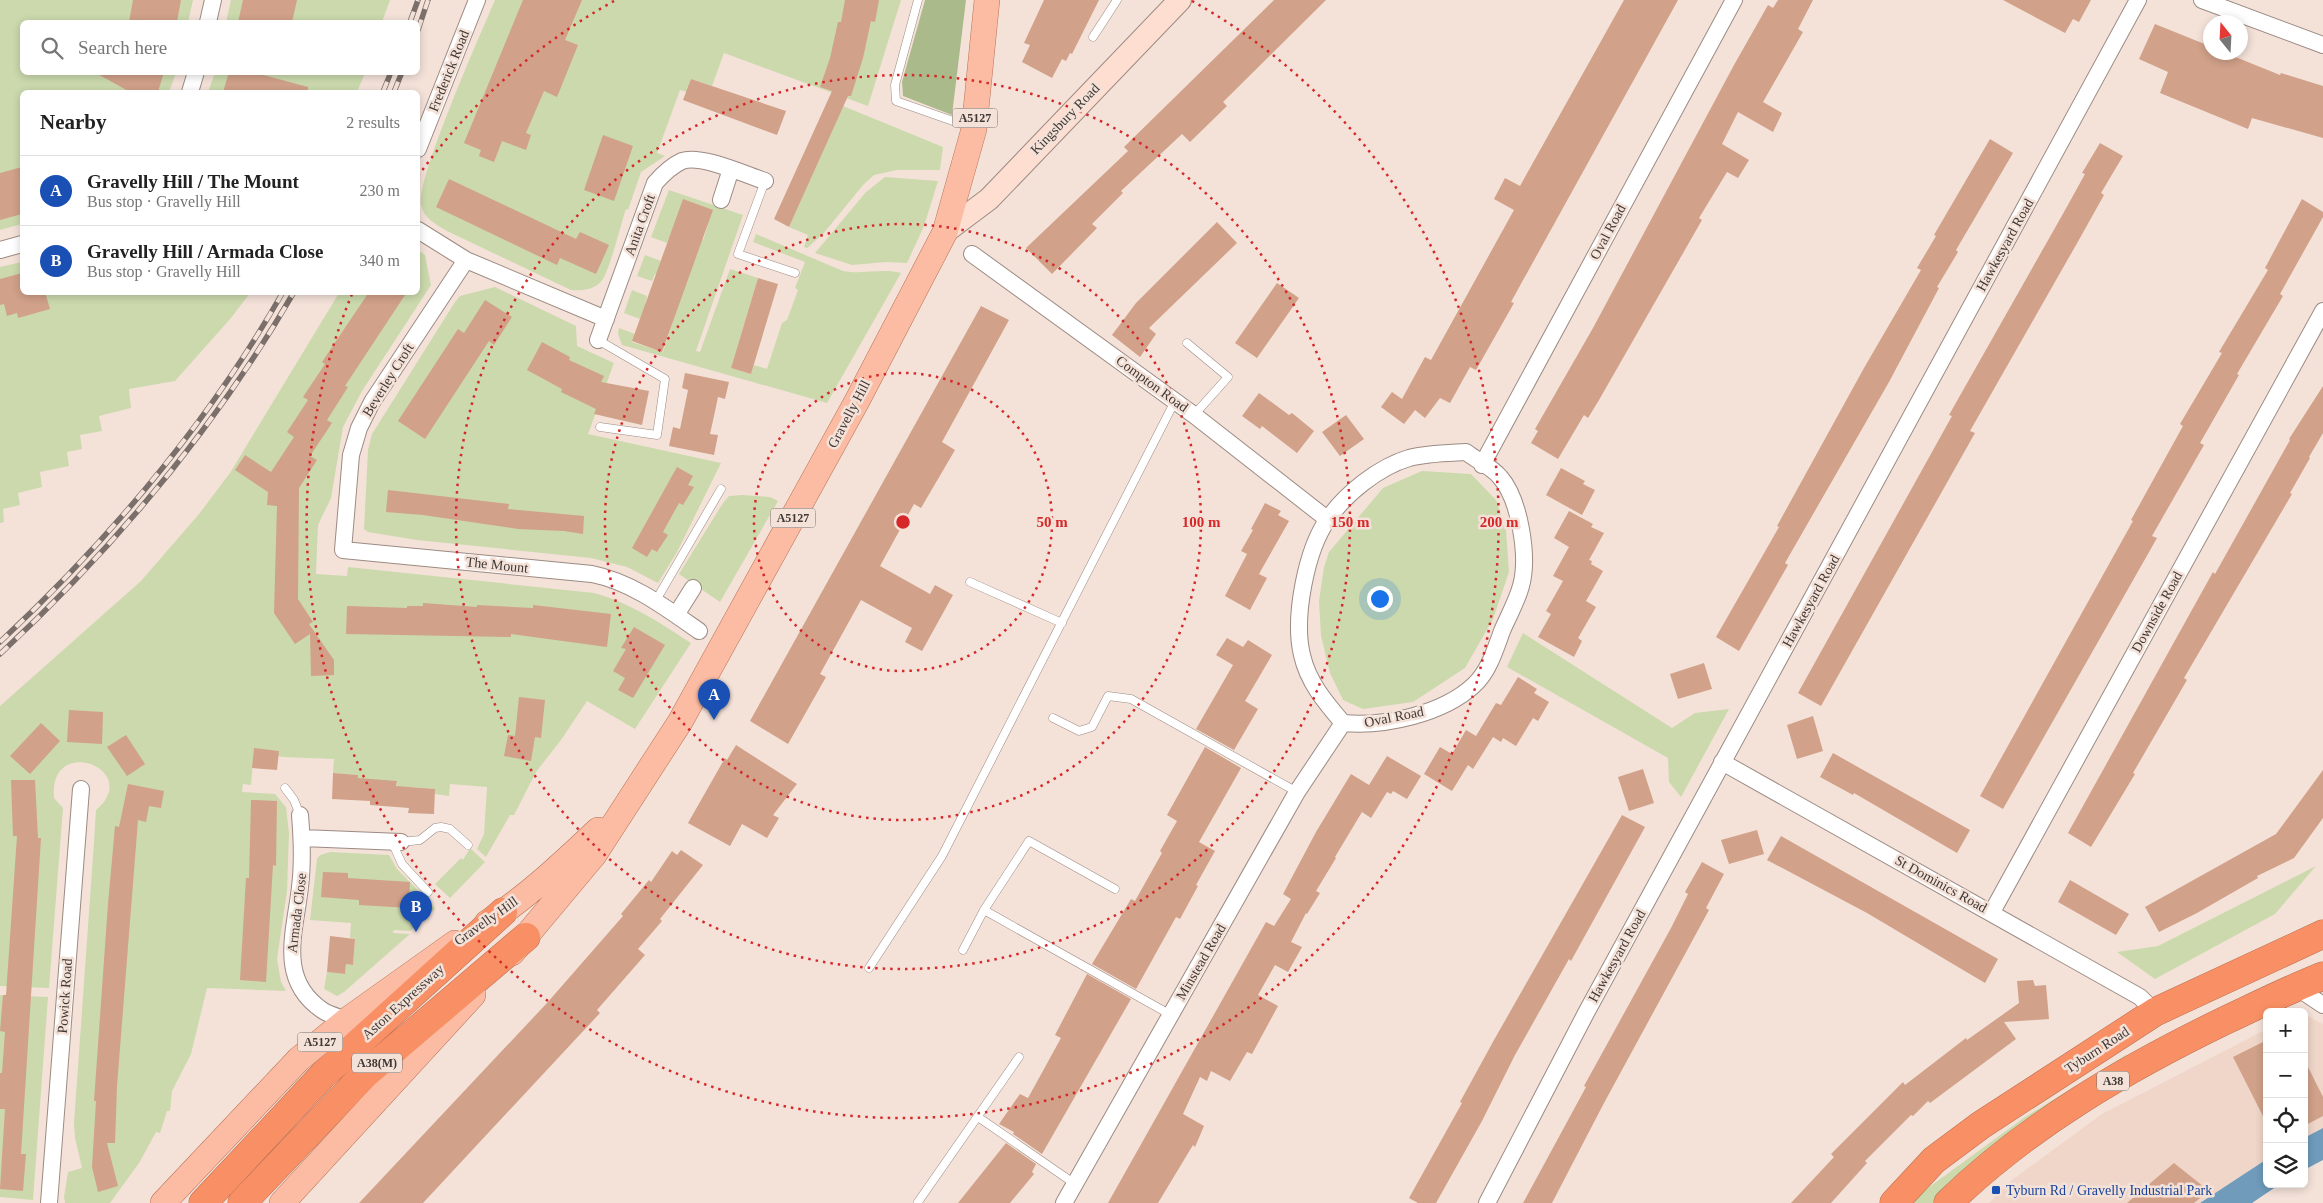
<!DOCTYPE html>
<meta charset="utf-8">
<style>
body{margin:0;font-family:Georgia,serif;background:#f6f6f6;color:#222}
.controls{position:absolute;right:15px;bottom:15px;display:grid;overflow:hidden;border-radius:8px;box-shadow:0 2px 8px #0003}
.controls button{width:45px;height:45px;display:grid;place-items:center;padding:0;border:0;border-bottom:1px solid #e0e0e0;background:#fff;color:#222;font:25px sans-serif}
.compass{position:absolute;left:2203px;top:15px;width:45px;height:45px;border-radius:50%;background:#fff;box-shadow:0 2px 8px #0003;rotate:342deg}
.you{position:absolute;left:1379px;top:598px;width:18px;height:18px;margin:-12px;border:4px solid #fff;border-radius:50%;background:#1a73e8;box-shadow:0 0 0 8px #1a73e833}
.badge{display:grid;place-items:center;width:32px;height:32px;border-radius:50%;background:#9d40a9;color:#fff;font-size:16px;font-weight:700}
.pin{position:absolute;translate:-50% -41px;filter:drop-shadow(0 1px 2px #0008)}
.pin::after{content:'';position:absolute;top:26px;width:18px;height:15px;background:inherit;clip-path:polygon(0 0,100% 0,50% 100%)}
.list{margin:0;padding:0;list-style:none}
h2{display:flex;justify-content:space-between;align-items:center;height:65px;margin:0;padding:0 20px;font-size:21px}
h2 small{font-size:16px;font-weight:400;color:#767676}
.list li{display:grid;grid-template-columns:32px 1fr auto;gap:15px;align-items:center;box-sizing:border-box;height:70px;padding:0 20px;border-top:1px solid #e0e0e0}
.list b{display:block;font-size:19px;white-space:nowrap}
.list p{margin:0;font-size:16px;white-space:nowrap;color:#767676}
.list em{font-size:16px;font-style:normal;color:#767676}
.icon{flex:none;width:28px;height:28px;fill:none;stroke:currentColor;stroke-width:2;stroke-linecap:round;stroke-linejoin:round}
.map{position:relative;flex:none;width:2323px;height:1203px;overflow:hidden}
.search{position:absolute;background:#fff;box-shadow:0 2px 8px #0003;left:20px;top:20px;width:400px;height:55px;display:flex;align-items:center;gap:12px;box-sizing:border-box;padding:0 18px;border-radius:8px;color:#767676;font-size:19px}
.panel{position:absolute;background:#fff;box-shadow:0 2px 8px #0003;left:20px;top:90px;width:400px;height:205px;border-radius:8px}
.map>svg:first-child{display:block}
.built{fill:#efd6c9}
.green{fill:#cbd9ad;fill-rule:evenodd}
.forest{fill:#abba8b}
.water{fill:#709bbb}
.building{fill:#d1a189}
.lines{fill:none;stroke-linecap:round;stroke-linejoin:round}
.lane-casing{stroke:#9c8b83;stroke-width:9}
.street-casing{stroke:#9c8b83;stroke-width:18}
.secondary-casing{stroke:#9c8b83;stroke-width:24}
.primary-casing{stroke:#b87154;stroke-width:26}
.highway-casing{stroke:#b87154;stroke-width:29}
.lane{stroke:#fff;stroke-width:8}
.street{stroke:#fff;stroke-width:16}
.secondary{stroke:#fdded1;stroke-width:22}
.primary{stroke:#fbbca3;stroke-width:25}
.highway{stroke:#f99065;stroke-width:28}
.rail-casing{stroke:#7a6f6a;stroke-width:5.5}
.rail{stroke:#f4e2d9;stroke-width:4;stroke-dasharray:11;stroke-linecap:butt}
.ring{fill:none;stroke:#d62828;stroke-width:2.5;stroke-dasharray:2.5 5}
.transit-dot{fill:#1a4fb4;stroke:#f4e2d9;stroke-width:2}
.labels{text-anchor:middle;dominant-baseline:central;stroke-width:5;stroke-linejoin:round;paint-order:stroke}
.shield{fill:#f4e2d9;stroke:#756b66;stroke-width:1}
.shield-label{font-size:12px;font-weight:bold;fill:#3f3834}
.street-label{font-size:14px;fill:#3f3834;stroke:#f4e2d9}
.transit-label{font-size:14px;fill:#164399;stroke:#f4e2d9;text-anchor:start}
.centre{fill:#d62828;stroke:#f4e2d9;stroke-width:2.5}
.ring-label{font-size:15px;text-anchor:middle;font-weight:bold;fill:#d62828;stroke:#f4e2d9;stroke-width:5;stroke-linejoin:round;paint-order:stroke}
</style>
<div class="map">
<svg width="2323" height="1203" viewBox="0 0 2323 1203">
<rect width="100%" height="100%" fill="#f4e2d9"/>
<!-- built -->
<path class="built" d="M2304,1014L2323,1024V1128L2304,1138Z
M2267,1029V1159L2200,1203H1989L2012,1180L2102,1114Z"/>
<!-- green -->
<path class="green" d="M0,0H193L188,22H22V72L176,73L169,92H22V224L0,230Z
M231,0H390L382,22H226Z
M495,0H901L868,106L724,53L712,86L691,79L687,92L680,90L657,153L665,156L641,172L628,210L626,209C620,227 611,265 603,279C596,290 582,291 571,290L447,231C436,224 424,219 421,205C416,179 481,33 495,0Z
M215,73H365L357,92H208Z
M843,106L943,147L940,170H897L874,175L863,185L823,234L807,248L804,247L808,235L789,227Z
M885,177L938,181L924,226L907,263L886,262L852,265L815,253L866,192Z
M669,190L743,215L696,351L700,352L730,269L758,278L731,368L751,374L754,365L767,369L782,323L787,320L798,290L795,288L805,262L753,242L756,234L843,271C862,275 882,268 901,273L827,403L622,345L618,334L619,328L635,334L632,342L663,352L673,321L643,311L640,319L624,313L632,290L647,296L645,305L675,315L685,284L655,274L652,281L637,276L645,255L661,261L688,278L699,248L669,238L667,243L651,237ZM678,215L708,225L703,240L673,230Z
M418,250L425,255L431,285L362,391L343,427L331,498L318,525L316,574L347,576L348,567L594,593C631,603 660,623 691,643L635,729L587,701L561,740L536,772L514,815H510L486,857L477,849L484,834L487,787L450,784L449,796L435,794V789L411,787L396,794L397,781L358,787V775L333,773L334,759L283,757L278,756L279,751L254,749L251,785L243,784L242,792L275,794L286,807L289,833L287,891L277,959L281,982L286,991L207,988L191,1054L172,1091L170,1111H167L160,1133L156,1132L139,1163L110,1203H65L64,1197L68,1172L82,1168L75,1138L74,1123L94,842L96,810C144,769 48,733 54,798L63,808L49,988L0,986V706L141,581L199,514L230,473L339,293L418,292Z
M22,262V292L250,293L231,318L175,381L129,389L131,408L99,416L102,431L80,435L82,449L67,452L69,466L40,472L42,487L18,493L20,505L3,509L4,522L0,523V267Z
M495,287L576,326L577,346L614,363L588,434L721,463L677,552L658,583L627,567L591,558L417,540L368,532L364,529L368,450L372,434L455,302L460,296Z
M1422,471L1471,474L1496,500L1506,530L1509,572L1493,619L1465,668L1413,702L1363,709L1343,700L1330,673L1321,636L1319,601L1324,567L1329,552L1383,488Z
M742,495L770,497L778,501L720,602L679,574L723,503L729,496Z
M1523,633L1672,728L1695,713L1729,709L1681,797L1669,782L1668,758L1507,667Z
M470,848L485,862L450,898L435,884L461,858L463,860Z
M330,852L389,855L397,869L427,899L435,909L410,931L394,930L393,933L410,934L344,992L337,996L324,989L327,972L345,974L346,964L353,965L355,939L350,938L351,923L310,920L317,859L320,855Z
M2316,866L2275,914L2155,979L2117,952L2158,946Z
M0,995L48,997L33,1200L0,1197Z
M2126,1055L2133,1058L2021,1133L1935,1203H1911L1921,1193L2025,1117Z"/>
<!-- forest -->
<path class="forest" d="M925,0H966L952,115L903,96L902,82Z"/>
<!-- water -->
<path class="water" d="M2323,1128V1160L2304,1170V1138Z
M2267,1159V1184H2280L2252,1203H2200Z"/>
<!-- building -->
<path class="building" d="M133,0H181L177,22H129Z
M243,0H297L292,22H238Z
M523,0H582L565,40L578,45L557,97L544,91L526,133L531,135L526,150L502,141L494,162L479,156L481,150L464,143Z
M845,0H879L875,22L871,21L863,58L851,96H848L789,227L774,219L832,91L820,87L830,58L838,22H841Z
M1044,0H1099L1072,54L1070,53L1066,61L1062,59L1052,78L1022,62L1030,45L1024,43Z
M1274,0H1326L1223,102L1227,106L1190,142L1182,134L1121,191L1123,193L1092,224L1097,228L1052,274L1026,248L1128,151L1124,147Z
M1624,0H1678L1511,302L1514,303L1476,370L1470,367L1450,403L1440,398L1425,418L1415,410L1404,424L1381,407L1392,392L1402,399L1425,357L1431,360L1514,210L1494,199L1505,178L1520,186Z
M1778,0H1813L1798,29L1803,32L1763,102L1782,113L1773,132L1738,112L1722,144L1749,160L1738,178L1727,172L1699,218L1702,220L1599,400L1588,418L1584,415L1558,459L1531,443L1538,431L1535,429L1593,328L1734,65L1768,5L1773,8Z
M2003,0H2091L2079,22L2073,19L2065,33Z
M2155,24L2207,45L2210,48V52H2223L2280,75L2281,73L2323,86V138L2252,118L2248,129L2160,93L2168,72L2139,59Z
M94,72H164L158,92H130Z
M229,72H252L308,87V92H223Z
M691,79L786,111L777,135L683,100Z
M603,135L633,146L614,201L584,190Z
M1990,139L2013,153L1956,250L1958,252L1937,287L1939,288L1889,382L1785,563L1788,565L1739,651L1716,637L1779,527L1777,526L1864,368L1921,270L1917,268L1936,236L1934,235Z
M2100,143L2123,156L2101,193L2104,195L2080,238L1970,431L1975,433L1821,706L1798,693L1952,416L1949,415L2064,212L2085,174L2082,173Z
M22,167V214L0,220V173Z
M449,179L576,239L580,232L609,245L596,274L560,258L557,265L436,207Z
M683,199L713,210L662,352L632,341Z
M2302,199L2323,212V217L2280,294L2283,296L2237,374L2239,375L2200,443L2204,445L2152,536L2157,538L2003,809L1980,796L2133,521L2131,520L2183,426L2180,424L2222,353L2219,352L2268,270L2265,268Z
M1217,222L1237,243L1149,328L1156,334L1140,357L1112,335L1136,303Z
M22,273V292H45L50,309L18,318L17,313L7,316L4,304L0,305V279Z
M758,278L778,284L751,374L731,368Z
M1277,283L1299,298L1257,358L1235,343Z
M369,292H407L345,386L348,387L327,420L332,423L310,456L317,460L299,488L298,599L313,622L309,624L334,660V675L311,676L310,634L295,644L274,613L277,506L267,505L268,492L235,470L245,455L271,472L294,437L287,432L308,400L303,397L325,364L322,362Z
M485,300L512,317L494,345L489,341L425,439L398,421L458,329L464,333Z
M981,306L1009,320L942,442L955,450L921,508L914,504L880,566L930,594L935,585L953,595L922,651L905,642L912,628L861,600L820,674L826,677L788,744L750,721Z
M542,342L570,357L569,360L604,376L601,382L649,391L642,425L594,414L596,409L561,392L562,389L527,370Z
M685,373L729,382L725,399L718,397L714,416L710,434L718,435L714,455L669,446L673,427L680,429L688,390L682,388Z
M2323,386V433L2309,457L2310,458L2290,493L2292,494L2184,678L2187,680L2133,773L2135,774L2091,847L2068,833L2213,572L2215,574L2290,440L2289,439Z
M1259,393L1289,415L1292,413L1314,431L1297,453L1262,426L1260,429L1242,416Z
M1346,415L1364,439L1340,456L1322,432Z
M677,467L693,476L688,485L694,487L683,505L679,503L663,532L668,535L657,552L652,549L647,557L632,548Z
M1561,468L1585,481L1583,484L1595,490L1582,515L1546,495Z
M388,490L509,504L508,509L584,516L583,534L564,531L518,529L423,515L386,512Z
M1265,503L1281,511L1278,515L1289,521L1259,574L1267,578L1250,610L1225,596L1247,554L1241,551L1253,530L1251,529Z
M1569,511L1593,524L1591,527L1604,533L1589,560L1592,561L1591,564L1603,571L1586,601L1596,607L1578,638L1582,641L1574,657L1538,637L1551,614L1546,611L1563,581L1553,576L1569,547L1554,538Z
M423,603L477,607V605L533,608V605L611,614L607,647L511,634V637L346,634L347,606L407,608V606H423Z
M634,627L665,645L633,698L618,690L625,678L613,671L626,649L621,648Z
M1227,638L1243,647L1248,640L1272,655L1245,701L1258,709L1234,750L1196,729L1233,665L1216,655Z
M1704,663L1712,689L1678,699L1670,674Z
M1518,677L1537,689L1534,693L1549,702L1538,721L1533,718L1516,746L1503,738L1501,742L1493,737L1473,769L1468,765L1452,791L1424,774L1440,747L1452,754L1466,730L1476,736L1496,703L1501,705Z
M519,697L545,700L541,738L535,737L531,761L504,756L508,735L515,736Z
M69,710L103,712L102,744L67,742Z
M1813,716L1823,751L1797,759L1787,725Z
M41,723L60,741L30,774L10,756Z
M126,735L145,764L127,776L107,747Z
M736,745L797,784L773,815L779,818L767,838L742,824L730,846L688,823L725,758L727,760Z
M1205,747L1241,768L1199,842L1215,851L1196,885L1198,886L1180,919L1176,917L1136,989L1092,964L1131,899L1135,901L1162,853L1160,851L1177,821L1167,815Z
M254,748L279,751L277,770L252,768Z
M1833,753L1970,830L1957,853L1854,793L1853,795L1820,777Z
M1387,756L1421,776L1407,799L1393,791L1391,794L1387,792L1371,818L1362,812L1335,857L1336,858L1316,891L1320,893L1307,914L1306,913L1291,942L1302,947L1288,972L1275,965L1258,995L1278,1006L1252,1054L1247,1052L1230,1081L1211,1071L1207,1081L1200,1077L1183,1114L1204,1126L1195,1147L1193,1145L1158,1203H1108L1266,922L1274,926L1291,899L1283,894L1316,832L1351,774L1369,785Z
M1643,769L1654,803L1629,811L1618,777Z
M2323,770V818L2294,858L2257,876L2258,878L2197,913L2159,932L2145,907L2276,834Z
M333,773L358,775V778L397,781L396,786L435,789L434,814L408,813L409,808L370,805V801L332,799Z
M11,780H35L38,838H41L21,1154H26L23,1191L0,1189L5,1109H0V1073H2L5,1032L0,1031L3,995H6L17,836H13Z
M128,784L164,791L161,808L149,806L146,822L138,820L117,1086L115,1143H107L118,1186L98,1192L92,1167L96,1101H94L108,904L115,826L119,827Z
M251,800L277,801L276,866L273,865L266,982L240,980L246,878H249Z
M1622,815L1645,827L1571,961L1569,959L1515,1055L1482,1121L1436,1203H1418L1409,1198L1462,1103L1460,1102L1494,1040Z
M1757,830L1764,854L1729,864L1721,840Z
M1781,836L1998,959L1985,983L1867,913L1767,860Z
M681,850L703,865L660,919L662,921L638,949L645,955L597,1010L600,1013L423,1203H359L547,1003L623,916L621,914L649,880L651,882L672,851L677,855Z
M1702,862L1724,874L1706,908L1709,910L1604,1103L1552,1203H1523L1586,1087L1584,1086L1671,928L1688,894L1685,892Z
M323,872L348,873V878L410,882L409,908L359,905V900L321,897Z
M2070,880L2129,914L2116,935L2058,902Z
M330,936L355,939L353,965L346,964L345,974L327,972Z
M1087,974L1131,999L1042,1154L1013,1134L1014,1132L999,1124L1020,1094L1028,1098L1061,1038L1055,1035Z
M2033,980L2035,986L2046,985L2049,1019L2004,1022L2016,1039L1930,1103L1928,1101L1913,1116L1911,1115L1865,1161L1867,1163L1831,1203H1791L1834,1157L1831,1154L1903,1082L1905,1085L1966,1038L1967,1040L2019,1003L2017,981Z
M2267,1040V1124L2233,1057Z
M2304,1059L2323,1097V1116L2304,1126Z
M1006,1143L1036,1164L1032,1172L1034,1174L1010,1203H958Z
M2174,1163L2209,1191L2194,1203H2127Z"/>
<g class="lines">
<defs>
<path id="lane" d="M918,0L895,85L896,101L970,127
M1093,37L1117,0
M765,181L738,254L795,273
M598,340L665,379L657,435L600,427
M1187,343L1228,377L1194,415
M970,582L1062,623
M655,602L721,489
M1053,718L1079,731L1092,727L1108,696L1131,699L1297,792
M285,788L294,800L300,815
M392,842L402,864L428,892
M401,842L420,840L435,828L441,827L450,829L468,845
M984,910L1029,841L1115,889
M963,950L984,910L1171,1015
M869,968L942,856L1175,401
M978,1117L1075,1184
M918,1202L1019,1057"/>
<path id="street" d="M2202,0L2323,45
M208,22L213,0
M190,92L196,72
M418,149L477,0
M721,200L731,169
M418,230L466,260L606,319
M0,250L22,244
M972,254L1194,415L1327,519
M466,260L372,402L359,428L351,455L343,550L592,574C632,582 666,608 699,631
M598,340L655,183C663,174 671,166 682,161C701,154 746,175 765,181
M1466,452C1476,460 1492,467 1500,477C1520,500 1529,557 1521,586C1517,601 1508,617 1502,631C1495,650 1489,671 1474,685C1443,714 1384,727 1343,723C1325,702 1308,682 1302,655C1293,618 1306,550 1328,519C1346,493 1379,467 1409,458C1428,453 1447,453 1466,452Z
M1482,465L1734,0
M676,615L693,588
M1722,762L2140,997L2155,1012
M300,815C302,839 303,863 300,887C295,932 277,979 322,1010C329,1015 339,1017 347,1020
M302,838L401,842
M1992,912L2323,311
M2296,987L2323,1005
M49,1203L81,789
M1064,1203L1297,792L1343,723
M1487,1203L1586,1013L2138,0"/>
<path id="secondary" d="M945,232L989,199L1180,0"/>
<path id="primary" d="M487,923C527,897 563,863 598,830
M512,953L594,855L680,722L857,401L945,232L974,129L987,0
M163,1203L299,1059L347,1020L455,943
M282,1203L473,995"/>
<path id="highway" d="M203,1203L323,1075L503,912
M242,1203L364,1075L526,937
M1894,1203L1934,1160L1981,1125L2155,1012L2323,934
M1948,1203C2028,1125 2127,1068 2226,1020C2258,1005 2290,989 2323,976"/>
</defs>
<!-- lane casing -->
<use href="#lane" class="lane-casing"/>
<!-- street casing -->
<use href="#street" class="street-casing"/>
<!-- secondary casing -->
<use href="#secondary" class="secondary-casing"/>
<!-- primary casing -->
<use href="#primary" class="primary-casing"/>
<!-- highway casing -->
<use href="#highway" class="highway-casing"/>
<!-- lane -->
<use href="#lane" class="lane"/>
<!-- street -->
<use href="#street" class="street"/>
<!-- secondary -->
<use href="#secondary" class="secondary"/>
<!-- primary -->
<use href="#primary" class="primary"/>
<!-- highway -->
<use href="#highway" class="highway"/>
<defs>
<path id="rail" d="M410,22L418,0
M418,30L428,0
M383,92L391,72
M394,92L402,72
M0,642C109,540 209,422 283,292
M0,654C114,548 216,427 294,292"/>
</defs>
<!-- rail casing -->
<use href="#rail" class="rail-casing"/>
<!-- rail -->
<use href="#rail" class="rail"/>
</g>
<!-- distance rings -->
<g class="ring">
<circle cx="903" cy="522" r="149"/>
<circle cx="903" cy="522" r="298"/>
<circle cx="903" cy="522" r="447"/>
<path d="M418 176A596 596 0 0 1 614 1M1192 1A596 596 0 1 1 352 294"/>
</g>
<!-- markers -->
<rect class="transit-dot" x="1991" y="1185" width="10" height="10" rx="2.5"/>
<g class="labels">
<!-- shield labels -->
<g class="shield">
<rect x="952.5" y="108.5" width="45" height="19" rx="4"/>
<rect x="770.5" y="508.5" width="45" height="19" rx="4"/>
<rect x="297.5" y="1032.5" width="45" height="19" rx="4"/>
<rect x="352" y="1053.5" width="50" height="19" rx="4"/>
<rect x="2097" y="1071.5" width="32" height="19" rx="4"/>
</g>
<g class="shield-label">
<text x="975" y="118">A5127</text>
<text x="793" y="518">A5127</text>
<text x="320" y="1042">A5127</text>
<text x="377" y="1063">A38(M)</text>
<text x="2113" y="1081">A38</text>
</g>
<!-- street labels -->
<g class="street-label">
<text transform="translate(449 71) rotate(-68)">Frederick Road</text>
<text transform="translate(1065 119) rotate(-46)">Kingsbury Road</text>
<text transform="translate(640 225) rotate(-70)">Anita Croft</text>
<text transform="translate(1608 232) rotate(-62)">Oval Road</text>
<text transform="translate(2005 245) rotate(-61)">Hawkesyard Road</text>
<text transform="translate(388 380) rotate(-58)">Beverley Croft</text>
<text transform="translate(1152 384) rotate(36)">Compton Road</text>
<text transform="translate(849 414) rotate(-62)">Gravelly Hill</text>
<text transform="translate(497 565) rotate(6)">The Mount</text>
<text transform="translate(1811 601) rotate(-61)">Hawkesyard Road</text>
<text transform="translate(2157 612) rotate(-61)">Downside Road</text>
<text transform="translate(1394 717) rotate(-11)">Oval Road</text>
<text transform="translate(1941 884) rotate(29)">St Dominics Road</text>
<text transform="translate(297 913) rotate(-83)">Armada Close</text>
<text transform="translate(486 921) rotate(-35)">Gravelly Hill</text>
<text transform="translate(1617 956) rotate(-61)">Hawkesyard Road</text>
<text transform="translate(1201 962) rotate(-60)">Minstead Road</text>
<text transform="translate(65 996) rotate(-86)">Powick Road</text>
<text transform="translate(403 1002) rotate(-42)">Aston Expressway</text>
<text transform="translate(2097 1050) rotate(-33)">Tyburn Road</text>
</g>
<!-- transit labels -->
<g class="transit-label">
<text x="2006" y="1190">Tyburn Rd / Gravelly Industrial Park</text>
</g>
</g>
<circle cx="903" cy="522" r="8" class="centre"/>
<g class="ring-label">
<text x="1052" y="527">50 m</text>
<text x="1201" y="527">100 m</text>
<text x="1350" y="527">150 m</text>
<text x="1499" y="527">200 m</text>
</g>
</svg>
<div class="controls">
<button>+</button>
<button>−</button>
<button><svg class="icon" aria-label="locate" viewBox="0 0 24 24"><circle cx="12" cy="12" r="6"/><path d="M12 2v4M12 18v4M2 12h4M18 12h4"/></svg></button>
<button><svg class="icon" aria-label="layers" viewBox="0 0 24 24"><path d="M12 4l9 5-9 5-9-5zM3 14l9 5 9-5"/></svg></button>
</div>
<svg class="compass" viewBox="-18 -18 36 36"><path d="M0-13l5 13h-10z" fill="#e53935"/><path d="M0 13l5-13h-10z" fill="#767676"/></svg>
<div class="you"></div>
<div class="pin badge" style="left:714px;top:720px;background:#1a4fb4">A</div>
<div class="pin badge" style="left:416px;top:932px;background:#1a4fb4">B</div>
<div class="search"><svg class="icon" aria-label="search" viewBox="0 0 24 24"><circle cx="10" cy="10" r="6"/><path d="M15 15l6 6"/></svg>Search here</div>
<section class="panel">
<h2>Nearby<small>2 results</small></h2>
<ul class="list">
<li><span class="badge" style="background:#1a4fb4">A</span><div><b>Gravelly Hill / The Mount</b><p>Bus stop · Gravelly Hill</p></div><em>230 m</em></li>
<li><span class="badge" style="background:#1a4fb4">B</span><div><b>Gravelly Hill / Armada Close</b><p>Bus stop · Gravelly Hill</p></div><em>340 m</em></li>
</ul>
</section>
</div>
